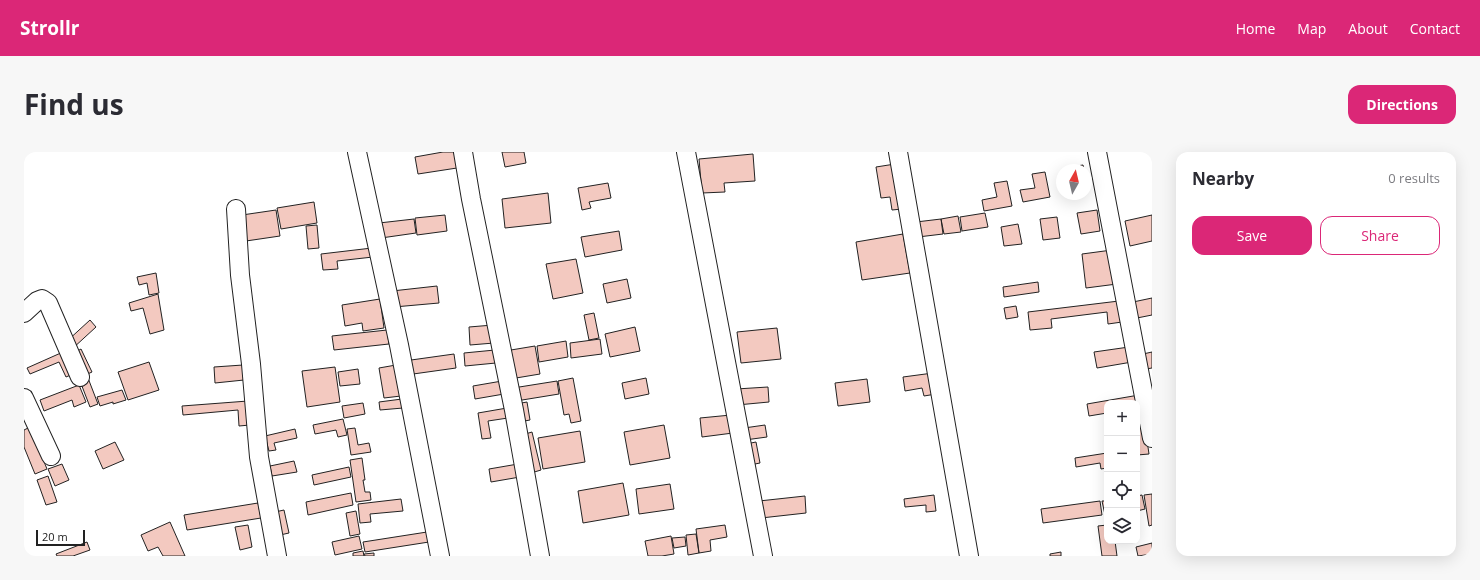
<!DOCTYPE html>
<meta charset="utf-8">
<style>
body{margin:0;font-family:"Open Sans",sans-serif;background:#f7f7f7;color:#2b2b33}
.controls{position:absolute;right:12px;bottom:12px;display:grid;overflow:hidden;border-radius:8px;box-shadow:0 4px 16px #0002}
.controls button{width:36px;height:36px;display:grid;place-items:center;padding:0;border:0;border-bottom:1px solid #e1e1e2;background:#fff;color:#2b2b33;font:20px sans-serif}
.compass{position:absolute;left:1032px;top:12px;width:36px;height:36px;border-radius:50%;background:#fff;box-shadow:0 4px 16px #0002;rotate:8deg}
.scale{position:absolute;left:12px;bottom:10px;width:49px;box-sizing:border-box;padding-left:4px;border:2px solid #222;border-top:0;font-size:11px;line-height:14px;white-space:nowrap;color:#222;-webkit-text-stroke:3px #fff;paint-order:stroke}
.list{margin:0;padding:0;list-style:none}
h2{display:flex;justify-content:space-between;align-items:center;height:52px;margin:0;padding:0 16px;font-size:17px}
h2 small{font-size:13px;font-weight:400;color:#7c7c81}
.actions{display:flex;gap:8px;padding:12px 16px}
.actions a{flex:1;padding:9px 0;border:1px solid #db2777;border-radius:12px;text-align:center;font-size:14px;color:#db2777}
.actions .main{background:#db2777;color:#fff}
.icon{flex:none;width:22px;height:22px;fill:none;stroke:currentColor;stroke-width:2;stroke-linecap:round;stroke-linejoin:round}
.map{position:relative;flex:none;width:1128px;height:404px;overflow:hidden;border-radius:12px}
header{display:flex;align-items:center;gap:24px;box-sizing:border-box;height:56px;padding:0 20px;background:#db2777;color:#fff}
header strong{font-size:19px}
nav{display:flex;gap:22px;margin-inline-start:auto;font-size:14px}
.intro{display:flex;align-items:center;justify-content:space-between;box-sizing:border-box;height:96px;padding:0 24px}
h1{margin:0;font-size:28px}
.button{padding:10px 18px;border-radius:12px;background:#db2777;color:#fff;font-size:14px;font-weight:700}
main{display:flex;gap:24px;padding:0 24px}
aside{flex:1;background:#fff;border-radius:12px;box-shadow:0 4px 16px #0002}
.map>svg:first-child{display:block}
.building{fill:#f3c9c0;stroke:#222}
.lines{fill:none;stroke-linecap:round;stroke-linejoin:round}
.minor-casing{stroke:#222;stroke-width:20}
.minor{stroke:#fff;stroke-width:18}
</style>
<header>
<strong>Strollr</strong>
<nav><a>Home</a><a>Map</a><a>About</a><a>Contact</a></nav>
</header>
<div class="intro"><h1>Find us</h1><a class="button">Directions</a></div>
<main>
<div class="map">
<svg width="1128" height="404" viewBox="0 0 1128 404">
<rect width="100%" height="100%" fill="#fff"/>
<!-- building -->
<path class="building" d="M419,0H430L433,16L394,22L391,5Z
M478,0H500L502,11L481,15Z
M729,2L731,29L700,31L701,40L678,41L675,7Z
M871,12L878,57L868,58L866,45L857,46L852,15Z
M1059,13L1060,18H1047L1046,15Z
M1021,20L1026,45L999,50L996,38L1011,36L1008,22Z
M983,29L988,54L960,59L958,48L973,45L970,31Z
M584,31L587,46L565,50L567,56L558,58L554,36Z
M524,41L527,71L481,76L478,47Z
M290,50L293,71L257,77L253,56Z
M252,58L256,84L222,89L218,63Z
M1073,58L1076,79L1057,82L1053,61Z
M961,61L964,75L938,79L936,65Z
M421,63L423,79L393,83L391,66Z
M1128,63V89L1106,94L1101,69Z
M934,64L937,80L920,82L917,67Z
M1033,65L1036,86L1019,88L1016,67Z
M390,67L392,81L357,86L355,71Z
M917,67L919,82L894,85L892,70Z
M994,72L998,92L980,94L977,75Z
M293,73L295,96L284,97L282,74Z
M595,79L598,98L561,105L557,85Z
M879,82L886,121L838,128L832,90Z
M348,96L349,105L313,109L314,117L299,118L297,102Z
M1088,98L1093,132L1062,136L1058,102Z
M552,107L559,141L529,147L522,112Z
M132,121L135,141L125,143L123,131L115,133L113,125Z
M603,127L607,146L583,151L579,132Z
M1014,130L1015,140L980,145L979,135Z
M413,134L415,151L370,155L368,139Z
M134,142L140,178L126,182L119,156L107,159L105,151Z
M1128,146V163L1113,166L1109,150Z
M356,147L360,176L339,179L338,171L321,174L318,153Z
M1095,149L1098,170L1084,172L1083,160L1027,167L1028,176L1006,178L1004,160Z
M992,154L994,165L982,167L980,156Z
M570,161L575,186L565,188L560,163Z
M66,168L72,175L48,197L42,190Z
M469,173L470,191L446,193L445,175Z
M611,175L616,199L586,205L581,182Z
M753,176L757,207L717,211L713,180Z
M363,178L365,192L310,198L308,184Z
M576,187L578,202L547,206L546,191Z
M542,189L544,205L515,210L513,194Z
M511,194L516,222L486,227L481,199Z
M1105,195L1108,210L1073,216L1070,200Z
M57,197L68,220L59,224L48,202Z
M471,198L472,211L441,214L440,201Z
M39,200L49,222L42,225L35,210L6,222L3,216Z
M1128,200V216L1122,217L1119,202Z
M430,202L432,216L382,223L380,209Z
M125,210L135,238L104,248L94,220Z
M219,213L220,228L191,231L190,215Z
M372,213L377,244L360,246L355,216Z
M311,215L316,250L283,255L278,219Z
M334,217L336,232L316,234L314,220Z
M909,221L912,242L900,244L898,236L881,239L879,225Z
M64,226L74,252L66,255L56,229Z
M549,226L557,269L547,271L545,262L540,263L534,229Z
M622,226L625,242L601,247L598,231Z
M843,227L846,250L814,254L811,231Z
M478,229L480,242L451,247L449,234Z
M533,229L535,242L492,249L489,236Z
M55,233L62,250L50,255L48,248L20,259L16,248Z
M744,235L745,250L713,253L712,237Z
M98,238L102,248L89,252V250L76,254L73,245Z
M1115,243L1117,255L1113,256V251H1083V261L1065,264L1063,252Z
M378,247L379,256L356,258L355,250Z
M224,249L226,273L215,274L214,258L159,263L158,254Z
M503,250L506,268L495,270L492,252Z
M339,251L341,262L320,266L318,254Z
M483,256L484,266L464,269L467,286L458,287L454,261Z
M707,263L709,281L678,285L676,266Z
M319,267L323,283L314,285L312,278L291,282L289,273Z
M640,273L646,306L606,313L600,280Z
M741,273L743,285L721,288L720,276Z
M6,275L23,317L11,322L0,295V278Z
M1121,275L1125,302L1113,303V276Z
M331,276L334,293L345,291L347,300L327,303L323,277Z
M271,277L273,286L250,291L252,298L245,299L241,284Z
M556,279L561,310L519,317L514,286Z
M508,280L517,318L507,321L498,283Z
M91,290L100,308L79,317L71,299Z
M732,290L736,311L726,313L722,292Z
M1083,301V316L1077,317L1076,311L1052,315L1051,306Z
M338,306L341,328H339L341,340H346L347,348L332,350L326,308Z
M270,309L273,320L248,324L246,314Z
M38,312L45,328L31,334L24,317Z
M494,312L496,325L467,330L465,317Z
M325,315L327,325L290,333L288,323Z
M24,324L33,350L22,353L13,328Z
M599,331L605,363L559,371L554,339Z
M646,332L650,357L615,362L612,337Z
M327,341L329,353L284,363L282,350Z
M1128,342V373L1125,374L1120,343Z
M910,343L912,359L902,360V353L881,355L880,347Z
M1118,343L1121,357L1113,359V344Z
M781,344L782,361L737,366L735,349Z
M377,347L379,359L346,362L347,370L336,371L334,352Z
M1076,349L1078,363L1019,371L1017,357Z
M1078,349H1083V363H1081Z
M234,351L237,366L163,378L160,363Z
M260,358L265,381L256,383L251,360Z
M332,359L336,382L326,384L322,361Z
M146,370L161,404H139L134,395L124,399L117,383Z
M224,373L228,395L216,398L211,375Z
M701,373L703,385L686,388L687,399L675,401L672,377Z
M1083,373V389H1091L1093,404H1078L1074,374Z
M403,380L405,390L341,400L339,390Z
M672,382L675,401L664,403L662,383Z
M335,384L338,397L311,403L308,390Z
M647,384L650,402L638,404H624L621,389Z
M661,385L662,394L650,396L648,386Z
M63,390L66,398L49,404H33L32,402Z
M1128,391V402L1114,404L1112,395Z
M339,399L340,404H329V401Z
M1037,400V404H1026V402Z
M350,401V404H341L340,402Z"/>
<g class="lines">
<defs>
<path id="minor" d="M333,0L375,193L416,404
M439,0L447,47L490,258L516,404
M662,0L739,404
M874,0L945,404
M1073,0L1128,286
M212,57L216,123L227,212L235,305L253,404
M0,161L13,149L18,147L24,151L56,225
M0,246L27,304"/>
</defs>
<!-- minor casing -->
<use href="#minor" class="minor-casing"/>
<!-- minor -->
<use href="#minor" class="minor"/>
</g>
</svg>
<div class="controls">
<button>+</button>
<button>−</button>
<button><svg class="icon" aria-label="locate" viewBox="0 0 24 24"><circle cx="12" cy="12" r="6"/><path d="M12 2v4M12 18v4M2 12h4M18 12h4"/></svg></button>
<button><svg class="icon" aria-label="layers" viewBox="0 0 24 24"><path d="M12 4l9 5-9 5-9-5zM3 14l9 5 9-5"/></svg></button>
</div>
<svg class="compass" viewBox="-18 -18 36 36"><path d="M0-13l5 13h-10z" fill="#e53935"/><path d="M0 13l5-13h-10z" fill="#7c7c81"/></svg>
<div class="scale">20 m</div>
</div>
<aside>
<h2>Nearby<small>0 results</small></h2>
<ul class="list">
</ul>
<div class="actions"><a class="main">Save</a><a>Share</a></div>
</aside>
</main>
